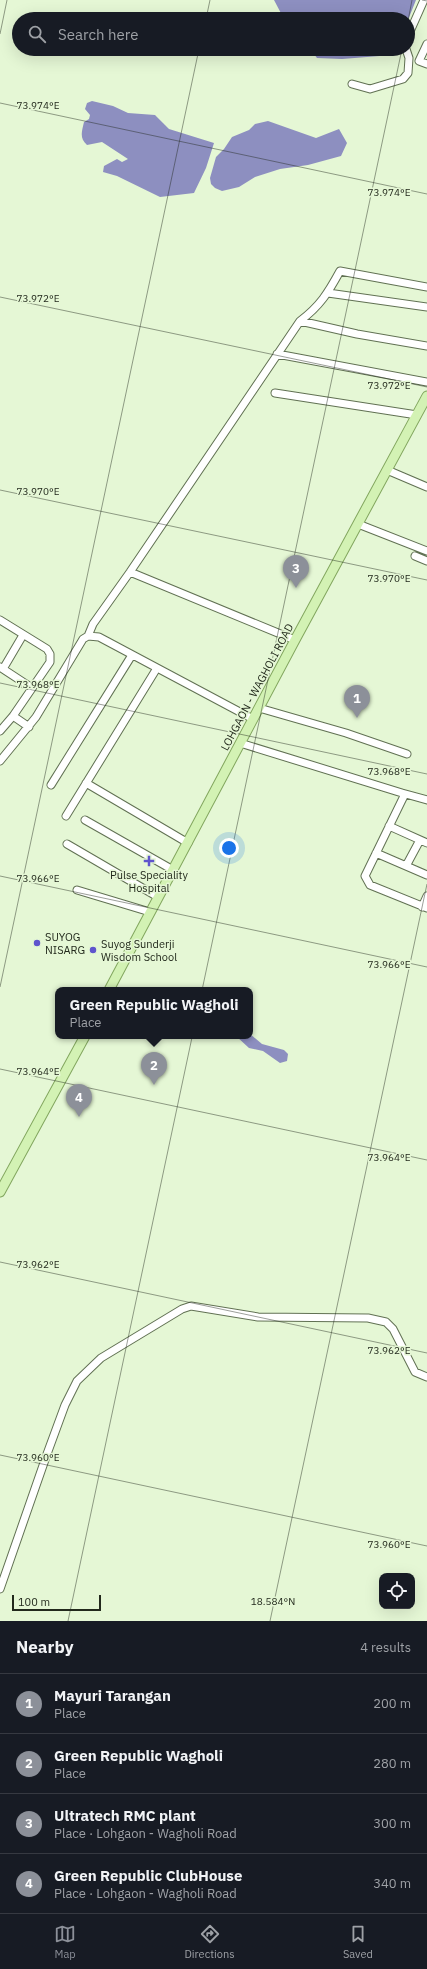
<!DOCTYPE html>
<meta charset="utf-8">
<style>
body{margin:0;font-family:"IBM Plex Sans",sans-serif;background:#20242c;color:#f1f3f6}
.controls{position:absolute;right:12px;bottom:12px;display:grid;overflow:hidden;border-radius:8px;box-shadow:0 4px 16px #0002}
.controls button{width:36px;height:36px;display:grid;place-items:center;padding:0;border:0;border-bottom:1px solid #363941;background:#171b24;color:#f1f3f6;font:20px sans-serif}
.scale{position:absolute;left:12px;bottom:10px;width:89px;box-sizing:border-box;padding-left:4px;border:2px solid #22291c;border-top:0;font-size:11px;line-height:14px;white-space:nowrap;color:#22291c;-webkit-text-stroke:3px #e5f7d5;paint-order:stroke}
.you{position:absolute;left:229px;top:848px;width:14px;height:14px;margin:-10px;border:3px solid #fff;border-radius:50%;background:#1a73e8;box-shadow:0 0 0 6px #1a73e833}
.badge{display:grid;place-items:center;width:26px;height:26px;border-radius:50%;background:#8c9099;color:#fff;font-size:13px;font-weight:700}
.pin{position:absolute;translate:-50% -33px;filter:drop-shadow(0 1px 2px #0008)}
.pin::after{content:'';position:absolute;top:21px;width:14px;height:12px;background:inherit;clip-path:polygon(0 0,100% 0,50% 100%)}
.popup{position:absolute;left:55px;top:987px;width:198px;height:52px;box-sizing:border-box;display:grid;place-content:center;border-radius:8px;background:#171b24;filter:drop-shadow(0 1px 3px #0005);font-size:13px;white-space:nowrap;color:#9ea1a6}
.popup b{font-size:15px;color:#f1f3f6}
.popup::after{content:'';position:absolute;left:50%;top:100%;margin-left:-8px;border:8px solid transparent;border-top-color:#171b24}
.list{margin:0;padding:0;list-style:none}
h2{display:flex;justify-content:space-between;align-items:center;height:52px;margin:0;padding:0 16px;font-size:17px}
h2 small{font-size:13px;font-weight:400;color:#9ea1a6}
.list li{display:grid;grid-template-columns:26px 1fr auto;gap:12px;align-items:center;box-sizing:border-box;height:60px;padding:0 16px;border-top:1px solid #363941}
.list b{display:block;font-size:15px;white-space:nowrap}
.list p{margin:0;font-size:13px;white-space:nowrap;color:#9ea1a6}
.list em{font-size:13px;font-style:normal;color:#9ea1a6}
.icon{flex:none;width:22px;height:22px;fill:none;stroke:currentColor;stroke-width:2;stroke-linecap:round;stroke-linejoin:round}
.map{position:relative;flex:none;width:427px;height:1621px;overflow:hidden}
.search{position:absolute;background:#171b24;box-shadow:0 4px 16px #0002;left:12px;right:12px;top:12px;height:44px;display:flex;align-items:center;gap:10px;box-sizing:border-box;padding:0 14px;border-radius:22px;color:#9ea1a6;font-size:15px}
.sheet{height:292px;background:#171b24}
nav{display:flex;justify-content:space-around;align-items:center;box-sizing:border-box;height:56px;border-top:1px solid #363941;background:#171b24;font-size:11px;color:#9ea1a6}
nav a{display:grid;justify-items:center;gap:2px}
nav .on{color:#8c9099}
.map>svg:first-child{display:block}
.water{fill:#8d8fc0}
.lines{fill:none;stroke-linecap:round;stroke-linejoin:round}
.minor-casing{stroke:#617153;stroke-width:9}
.major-casing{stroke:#82a65e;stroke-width:11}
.minor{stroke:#fff;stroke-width:7}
.major{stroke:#d3f2b4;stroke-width:9}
.ticks{fill:none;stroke:#22291c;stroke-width:1;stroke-opacity:0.45}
.poi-dot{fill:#5f54cd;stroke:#e5f7d5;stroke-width:1.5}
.labels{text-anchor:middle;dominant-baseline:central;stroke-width:3;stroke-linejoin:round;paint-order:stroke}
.street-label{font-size:11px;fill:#22291c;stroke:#e5f7d5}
.poi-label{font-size:11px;fill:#22291c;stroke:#e5f7d5;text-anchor:start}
.ticks-label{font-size:10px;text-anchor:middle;fill:#22291c;stroke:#e5f7d5;stroke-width:3;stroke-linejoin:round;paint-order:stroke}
</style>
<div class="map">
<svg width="427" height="1621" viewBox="0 0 427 1621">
<rect width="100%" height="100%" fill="#e5f7d5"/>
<!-- water -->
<path class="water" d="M274,0H416L408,20L284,19Z
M310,49H395L392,55L342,59L317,58Z
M92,101L113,106L128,113L155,115L169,129L214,143L206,168L194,193L160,197L117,176L103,172L104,166L117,159L122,162L128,159L102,142L87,145C79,138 82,131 84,122L89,119L90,115L85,109L87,103Z
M268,121L316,138L339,129L347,143L341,156L308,165L280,169L255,177L239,187L222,191L215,188L211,184L210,178L216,157L224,149L232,137L249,130L255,124Z
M250,1034L262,1044L284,1050L288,1054L287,1061L280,1063L263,1051L249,1048L236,1036H250Z"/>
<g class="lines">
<defs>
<path id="minor" d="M408,36L424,0
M427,44L419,61L427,64
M352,84L370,89L403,79L408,73L409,58L406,49
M328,293L427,307
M300,321L357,334L427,346
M277,354L427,382
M275,393L417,415
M387,470L427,487
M358,524L427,551
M415,556L427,561
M130,572L295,640
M0,620L47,649L50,654V662L13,716L0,731
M88,636L93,624L130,572L300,321C320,306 328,293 340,271L427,287
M0,667L32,688
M3,669L23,635
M259,708L346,733L407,754
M13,716L29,727
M240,743L402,793L404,796L402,800L365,876L370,885L427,908
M0,761L36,717L83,639L88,636L99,637L253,719
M86,783L188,843
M51,785L132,655
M402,793L427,800
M66,816L157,668
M85,820L173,870
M389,826L427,843
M67,844L158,897
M376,853L427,875
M406,866L420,840
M77,890L150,912
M422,907L427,896
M0,1589L47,1454L65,1405L77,1381L101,1358L182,1309L191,1306L258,1317L368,1318L386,1322L393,1329L415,1372L427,1377"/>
<path id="major" d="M109,990L295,640L427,396
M0,1192L85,1036"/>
</defs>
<!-- minor casing -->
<use href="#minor" class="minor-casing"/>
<!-- major casing -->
<use href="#major" class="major-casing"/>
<!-- minor -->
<use href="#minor" class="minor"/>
<!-- major -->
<use href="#major" class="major"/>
</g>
<!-- ticks -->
<path class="ticks" d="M422,0L427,1M206,19L210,0M408,21L412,0M0,34L7,0M0,103L427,194M0,297L427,387M0,490L427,580M0,683L427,774M0,876L427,967M0,987L199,49M0,1069L427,1160M0,1262L427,1353M0,1455L427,1546M68,1621L402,49M270,1621L427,884"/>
<!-- markers -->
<g class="poi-dot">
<path d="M147 855h4v4h4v4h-4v4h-4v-4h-4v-4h4z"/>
<circle cx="37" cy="943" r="4"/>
<circle cx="93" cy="950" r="4"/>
</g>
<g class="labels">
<!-- street labels -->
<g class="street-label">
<text transform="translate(257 687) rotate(-62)">LOHGAON - WAGHOLI ROAD</text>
</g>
<!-- poi labels -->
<g class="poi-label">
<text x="149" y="875" text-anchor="middle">Pulse Speciality<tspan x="149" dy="13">Hospital</tspan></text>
<text x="45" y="937">SUYOG<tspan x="45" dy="13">NISARG</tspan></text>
<text x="101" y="944">Suyog Sunderji<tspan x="101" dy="13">Wisdom School</tspan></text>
</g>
</g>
<g class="ticks-label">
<text x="38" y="109">73.974°E</text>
<text x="389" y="196">73.974°E</text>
<text x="38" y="302">73.972°E</text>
<text x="389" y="389">73.972°E</text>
<text x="38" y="495">73.970°E</text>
<text x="389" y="582">73.970°E</text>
<text x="38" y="688">73.968°E</text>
<text x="389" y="775">73.968°E</text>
<text x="38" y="882">73.966°E</text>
<text x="389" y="968">73.966°E</text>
<text x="38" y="1075">73.964°E</text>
<text x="389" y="1161">73.964°E</text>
<text x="38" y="1268">73.962°E</text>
<text x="389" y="1354">73.962°E</text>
<text x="38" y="1461">73.960°E</text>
<text x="389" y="1548">73.960°E</text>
<text x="273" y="1605">18.584°N</text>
</g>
</svg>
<div class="controls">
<button><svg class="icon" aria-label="locate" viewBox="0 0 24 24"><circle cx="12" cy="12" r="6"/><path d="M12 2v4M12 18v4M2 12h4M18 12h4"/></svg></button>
</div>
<div class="scale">100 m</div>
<div class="you"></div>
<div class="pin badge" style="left:357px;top:718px">1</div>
<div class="pin badge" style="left:154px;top:1085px">2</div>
<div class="popup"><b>Green Republic Wagholi</b>Place</div>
<div class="pin badge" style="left:296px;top:588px">3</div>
<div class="pin badge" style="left:79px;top:1117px">4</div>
<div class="search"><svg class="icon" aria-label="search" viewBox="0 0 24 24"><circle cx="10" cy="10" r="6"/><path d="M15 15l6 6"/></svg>Search here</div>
</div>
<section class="sheet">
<h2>Nearby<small>4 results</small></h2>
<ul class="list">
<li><span class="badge">1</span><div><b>Mayuri Tarangan</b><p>Place</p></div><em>200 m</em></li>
<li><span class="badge">2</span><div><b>Green Republic Wagholi</b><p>Place</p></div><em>280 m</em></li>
<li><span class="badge">3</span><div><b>Ultratech RMC plant</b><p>Place · Lohgaon - Wagholi Road</p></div><em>300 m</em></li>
<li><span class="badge">4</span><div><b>Green Republic ClubHouse</b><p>Place · Lohgaon - Wagholi Road</p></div><em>340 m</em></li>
</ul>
</section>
<nav>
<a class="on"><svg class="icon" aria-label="map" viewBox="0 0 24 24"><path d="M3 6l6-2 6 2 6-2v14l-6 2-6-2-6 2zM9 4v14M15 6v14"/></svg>Map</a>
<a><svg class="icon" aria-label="directions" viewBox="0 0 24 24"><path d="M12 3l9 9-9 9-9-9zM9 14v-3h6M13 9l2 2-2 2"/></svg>Directions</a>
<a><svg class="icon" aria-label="saved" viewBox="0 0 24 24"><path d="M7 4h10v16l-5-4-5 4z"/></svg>Saved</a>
</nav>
